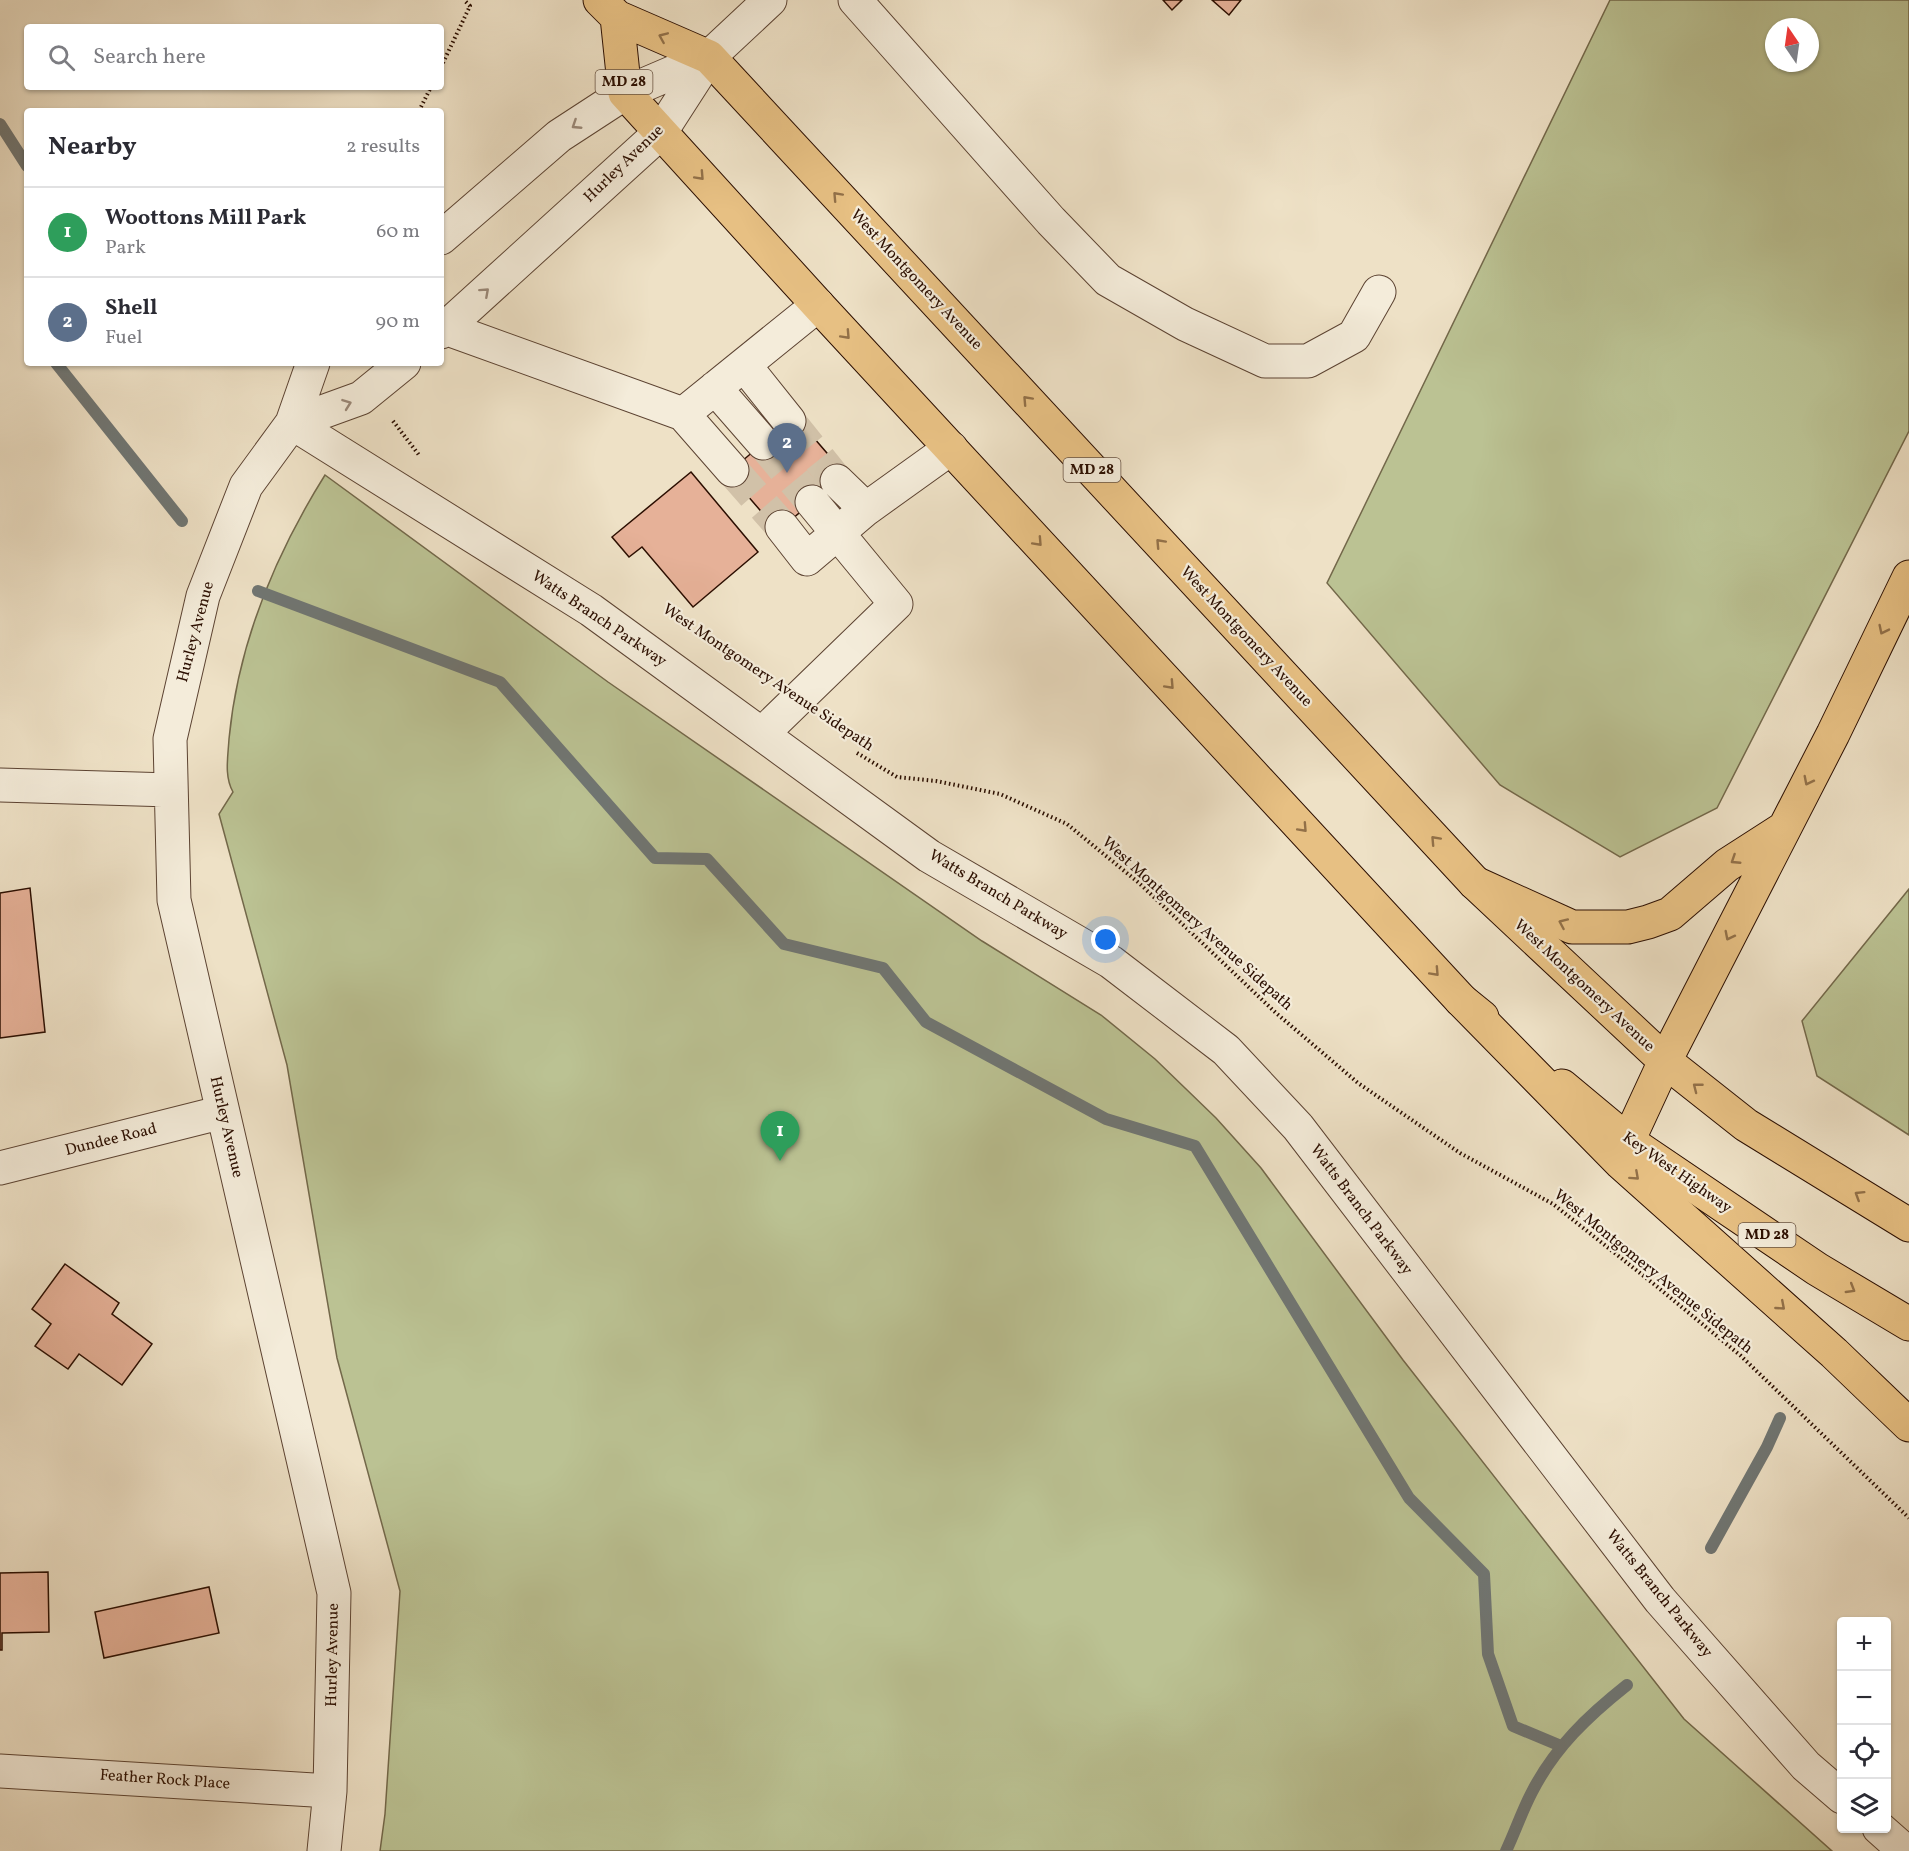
<!DOCTYPE html>
<meta charset="utf-8">
<style>
body{margin:0;font-family:Vollkorn,serif;background:#f2f2f3;color:#2b2b33}
.controls{position:absolute;right:18px;bottom:18px;display:grid;overflow:hidden;border-radius:6px;box-shadow:0 2px 4px #0004}
.controls button{width:54px;height:54px;display:grid;place-items:center;padding:0;border:0;border-bottom:2px solid #e1e1e2;background:#fff;color:#2b2b33;font:30px sans-serif}
.compass{position:absolute;left:1765px;top:18px;width:54px;height:54px;border-radius:50%;background:#fff;box-shadow:0 2px 4px #0004;rotate:347deg}
.you{position:absolute;left:1106px;top:940px;width:21px;height:21px;margin:-15px;border:4px solid #fff;border-radius:50%;background:#1a73e8;box-shadow:0 0 0 9px #1a73e833}
.badge{display:grid;place-items:center;width:39px;height:39px;border-radius:50%;background:#db2777;color:#fff;font-size:20px;font-weight:700}
.pin{position:absolute;translate:-50% -50px;filter:drop-shadow(0 2px 3px #0008)}
.pin::after{content:'';position:absolute;top:32px;width:21px;height:18px;background:inherit;clip-path:polygon(0 0,100% 0,50% 100%)}
.list{margin:0;padding:0;list-style:none}
h2{display:flex;justify-content:space-between;align-items:center;height:78px;margin:0;padding:0 24px;font-size:26px}
h2 small{font-size:20px;font-weight:400;color:#7c7c81}
.list li{display:grid;grid-template-columns:39px 1fr auto;gap:18px;align-items:center;box-sizing:border-box;height:90px;padding:0 24px;border-top:2px solid #e1e1e2}
.list b{display:block;font-size:22px;white-space:nowrap}
.list p{margin:0;font-size:20px;white-space:nowrap;color:#7c7c81}
.list em{font-size:20px;font-style:normal;color:#7c7c81}
.icon{flex:none;width:33px;height:33px;fill:none;stroke:currentColor;stroke-width:2;stroke-linecap:round;stroke-linejoin:round}
.map{position:relative;flex:none;width:1909px;height:1851px;overflow:hidden}
.search{position:absolute;background:#fff;box-shadow:0 2px 4px #0004;left:24px;top:24px;width:420px;height:66px;display:flex;align-items:center;gap:15px;box-sizing:border-box;padding:0 21px;border-radius:6px;color:#7c7c81;font-size:22px}
.panel{position:absolute;background:#fff;box-shadow:0 2px 4px #0004;left:24px;top:108px;width:420px;height:258px;border-radius:6px}
.map>svg:first-child{display:block}
.green{fill:#bbc293;stroke:#73684a;stroke-width:1.5;fill-rule:evenodd}
.lines{fill:none;stroke-linecap:round;stroke-linejoin:round}
.stream{stroke:#707673;stroke-width:12}
.building{fill:#e6b198;stroke:#2b0e00;stroke-width:1.5}
.minor-tunnel{stroke:#d1c1a8;stroke-width:33;stroke-dasharray:33 16;stroke-linecap:butt}
.minor-casing{stroke:#5c4332;stroke-width:35}
.major-casing{stroke:#2b0e00;stroke-width:35}
.highway-casing{stroke:#2b0e00;stroke-width:35}
.path{stroke:#2b0e00;stroke-width:4;stroke-dasharray:1.5 3;stroke-linecap:butt}
.minor{stroke:#f4ecda;stroke-width:33}
.major{stroke:#e7c083;stroke-width:33}
.highway{stroke:#e7c083;stroke-width:33}
.oneway{stroke:#927048}
.oneway2{stroke:#9a8878}
.labels{text-anchor:middle;dominant-baseline:central;stroke-width:4.5;stroke-linejoin:round;paint-order:stroke}
.shield{fill:#f4ecda;stroke:#675141;stroke-width:1.5}
.shield-label{font-size:15px;font-weight:bold;fill:#2b0e00}
.street-label{font-size:16px;fill:#2b0e00;stroke:#f4ecda}
</style>
<div class="map">
<svg width="1909" height="1851" viewBox="0 0 1909 1851">
<rect width="100%" height="100%" fill="#eee1c6"/>
<filter id="stains"><feTurbulence type="fractalNoise" baseFrequency=".00333" numOctaves="4"/><feColorMatrix values="0 0 0 0 .2 0 0 0 0 .09 0 0 0 0 .02 0 0 0 .5 -.17"/></filter>
<radialGradient id="worn" r=".72"><stop offset=".6" stop-color="#630" stop-opacity="0"/><stop offset="1" stop-color="#630" stop-opacity=".3"/></radialGradient>
<!-- green -->
<path class="green" d="M1610,0H1909V431L1717,808L1620,857L1500,785L1327,583ZM1774,27H1810V63H1774Z
M325,475L608,682L982,941L1101,1015L1155,1059L1216,1118L1261,1168L1403,1360L1684,1719L1832,1851H380L385,1814L400,1591L337,1358L287,1065L219,814L233,792C224,776 228,757 229,739C238,643 275,555 325,475Z
M1909,889V1135L1817,1076L1802,1021Z"/>
<g class="lines">
<!-- stream -->
<path class="stream" d="M0,124L27,166
M56,363L182,521
M258,591L500,682L655,858L707,859L784,944L883,968L926,1022L1106,1119L1195,1146L1409,1498L1484,1574L1488,1654L1513,1726L1561,1746
M1711,1548L1767,1447L1780,1418
M1506,1851C1515,1832 1522,1811 1532,1792C1555,1747 1588,1716 1627,1685"/>
</g>
<!-- building -->
<path class="building" d="M1163,0H1182L1172,10Z
M1212,0H1241L1229,15Z
M795,416L845,474L778,531L728,473Z
M691,472L758,552L693,607L642,547L629,557L612,537Z
M30,888L45,1032L0,1038V893Z
M65,1264L119,1303L112,1314L152,1344L122,1385L79,1354L68,1369L35,1346L51,1324L32,1309Z
M48,1572L49,1632L2,1633V1650H0V1573Z
M209,1587L219,1633L104,1658L95,1612Z"/>
<g class="lines">
<!-- minor-tunnel -->
<path class="minor-tunnel" d="M789,421L837,481
M763,443L812,502
M732,470L782,527"/>
<defs>
<path id="minor" d="M855,0L1051,221L1108,280L1185,324L1265,361H1308L1354,336L1379,292
M441,238L559,136L625,93L709,57
M445,328L683,414L818,305
M441,332L660,133L709,57L770,0
M313,363L292,423L246,486L203,596L170,739L174,900L334,1593L330,1791L324,1851
M745,366L789,421
M715,388L763,443
M683,414L732,470
M292,423L591,610L929,856L1111,962L1226,1050L1298,1127L1660,1600L1806,1766L1842,1797
M292,423L361,398L404,363
M866,509L951,448
M782,527L807,559L866,509L837,481
M762,734L896,604L812,502
M0,785L171,790
M0,1168L223,1112
M0,1771L330,1791
M1879,1828L1905,1851"/>
<path id="major" d="M600,0L617,17L709,57L1475,883L1665,1061L1746,1125L1909,1225
M617,17L625,93L818,305L1461,1000L1482,1017
M1562,1086L1628,1141L1817,1269L1909,1324"/>
<path id="highway" d="M1475,883L1572,927H1628L1648,922L1670,914L1727,865L1783,829
M1461,1000L1621,1163L1834,1353L1909,1425
M1628,1141L1665,1061L1833,734L1909,577"/>
</defs>
<!-- minor casing -->
<use href="#minor" class="minor-casing"/>
<!-- major casing -->
<use href="#major" class="major-casing"/>
<!-- highway casing -->
<use href="#highway" class="highway-casing"/>
<!-- path -->
<path class="path" d="M441,67L470,6L464,0
M419,111L431,87
M393,421L419,455
M857,753L897,777L936,781L1000,794L1067,824L1139,883L1276,1013L1358,1083L1460,1153L1553,1204L1655,1285L1741,1356L1909,1518"/>
<!-- minor -->
<use href="#minor" class="minor"/>
<!-- major -->
<use href="#major" class="major"/>
<!-- highway -->
<use href="#highway" class="highway"/>
</g>
<!-- one-way arrows -->
<defs><path id="oneway-chevron" d="M-2-3.5L2.5 0L-2 3.5" fill="none" stroke-width="1.6" stroke-linecap="round" stroke-linejoin="round" transform="scale(1.5)"/></defs>
<g class="oneway">
<use href="#oneway-chevron" transform="translate(663 37) rotate(-157)"/>
<use href="#oneway-chevron" transform="translate(700 176) rotate(47)"/>
<use href="#oneway-chevron" transform="translate(837 196) rotate(-133)"/>
<use href="#oneway-chevron" transform="translate(846 335) rotate(47)"/>
<use href="#oneway-chevron" transform="translate(1027 400) rotate(-133)"/>
<use href="#oneway-chevron" transform="translate(1038 542) rotate(47)"/>
<use href="#oneway-chevron" transform="translate(1160 543) rotate(-133)"/>
<use href="#oneway-chevron" transform="translate(1883 630) rotate(116)"/>
<use href="#oneway-chevron" transform="translate(1170 685) rotate(47)"/>
<use href="#oneway-chevron" transform="translate(1808 781) rotate(117)"/>
<use href="#oneway-chevron" transform="translate(1303 828) rotate(47)"/>
<use href="#oneway-chevron" transform="translate(1435 840) rotate(-133)"/>
<use href="#oneway-chevron" transform="translate(1735 860) rotate(147)"/>
<use href="#oneway-chevron" transform="translate(1563 923) rotate(-156)"/>
<use href="#oneway-chevron" transform="translate(1729 936) rotate(117)"/>
<use href="#oneway-chevron" transform="translate(1435 972) rotate(47)"/>
<use href="#oneway-chevron" transform="translate(1697 1087) rotate(-142)"/>
<use href="#oneway-chevron" transform="translate(1635 1176) rotate(42)"/>
<use href="#oneway-chevron" transform="translate(1859 1195) rotate(-148)"/>
<use href="#oneway-chevron" transform="translate(1851 1289) rotate(31)"/>
<use href="#oneway-chevron" transform="translate(1781 1306) rotate(41)"/>
</g>
<g class="oneway2">
<use href="#oneway-chevron" transform="translate(576 125) rotate(147)"/>
<use href="#oneway-chevron" transform="translate(485 292) rotate(-42)"/>
<use href="#oneway-chevron" transform="translate(347 404) rotate(-20)"/>
</g>
<g class="labels">
<!-- shield labels -->
<g class="shield">
<rect x="595.5" y="70" width="57" height="24" rx="4.5"/>
<rect x="1063.5" y="458" width="57" height="24" rx="4.5"/>
<rect x="1738.5" y="1223" width="57" height="24" rx="4.5"/>
</g>
<g class="shield-label">
<text x="624" y="82">MD 28</text>
<text x="1092" y="470">MD 28</text>
<text x="1767" y="1235">MD 28</text>
</g>
<!-- street labels -->
<g class="street-label">
<text transform="translate(624 164) rotate(-44)">Hurley Avenue</text>
<text transform="translate(916 280) rotate(47)">West Montgomery Avenue</text>
<text transform="translate(599 619) rotate(34)">Watts Branch Parkway</text>
<text transform="translate(196 632) rotate(-75)">Hurley Avenue</text>
<text transform="translate(1246 637) rotate(47)">West Montgomery Avenue</text>
<text transform="translate(768 678) rotate(34)">West Montgomery Avenue Sidepath</text>
<text transform="translate(998 895) rotate(31)">Watts Branch Parkway</text>
<text transform="translate(1197 924) rotate(42)">West Montgomery Avenue Sidepath</text>
<text transform="translate(1584 986) rotate(43)">West Montgomery Avenue</text>
<text transform="translate(226 1127) rotate(77)">Hurley Avenue</text>
<text transform="translate(111 1140) rotate(-14)">Dundee Road</text>
<text transform="translate(1677 1173) rotate(35)">Key West Highway</text>
<text transform="translate(1361 1210) rotate(53)">Watts Branch Parkway</text>
<text transform="translate(1653 1272) rotate(39)">West Montgomery Avenue Sidepath</text>
<text transform="translate(1659 1594) rotate(51)">Watts Branch Parkway</text>
<text transform="translate(333 1655) rotate(-89)">Hurley Avenue</text>
<text transform="translate(165 1780) rotate(4)">Feather Rock Place</text>
</g>
</g>
<rect width="100%" height="100%" filter="url(#stains)"/>
<rect width="100%" height="100%" fill="url(#worn)"/>
</svg>
<div class="controls">
<button>+</button>
<button>−</button>
<button><svg class="icon" aria-label="locate" viewBox="0 0 24 24"><circle cx="12" cy="12" r="6"/><path d="M12 2v4M12 18v4M2 12h4M18 12h4"/></svg></button>
<button><svg class="icon" aria-label="layers" viewBox="0 0 24 24"><path d="M12 4l9 5-9 5-9-5zM3 14l9 5 9-5"/></svg></button>
</div>
<svg class="compass" viewBox="-18 -18 36 36"><path d="M0-13l5 13h-10z" fill="#e53935"/><path d="M0 13l5-13h-10z" fill="#7c7c81"/></svg>
<div class="you"></div>
<div class="pin badge" style="left:780px;top:1161px;background:#2e9e5b">1</div>
<div class="pin badge" style="left:787px;top:473px;background:#5c6f8a">2</div>
<div class="search"><svg class="icon" aria-label="search" viewBox="0 0 24 24"><circle cx="10" cy="10" r="6"/><path d="M15 15l6 6"/></svg>Search here</div>
<section class="panel">
<h2>Nearby<small>2 results</small></h2>
<ul class="list">
<li><span class="badge" style="background:#2e9e5b">1</span><div><b>Woottons Mill Park</b><p>Park</p></div><em>60 m</em></li>
<li><span class="badge" style="background:#5c6f8a">2</span><div><b>Shell</b><p>Fuel</p></div><em>90 m</em></li>
</ul>
</section>
</div>
